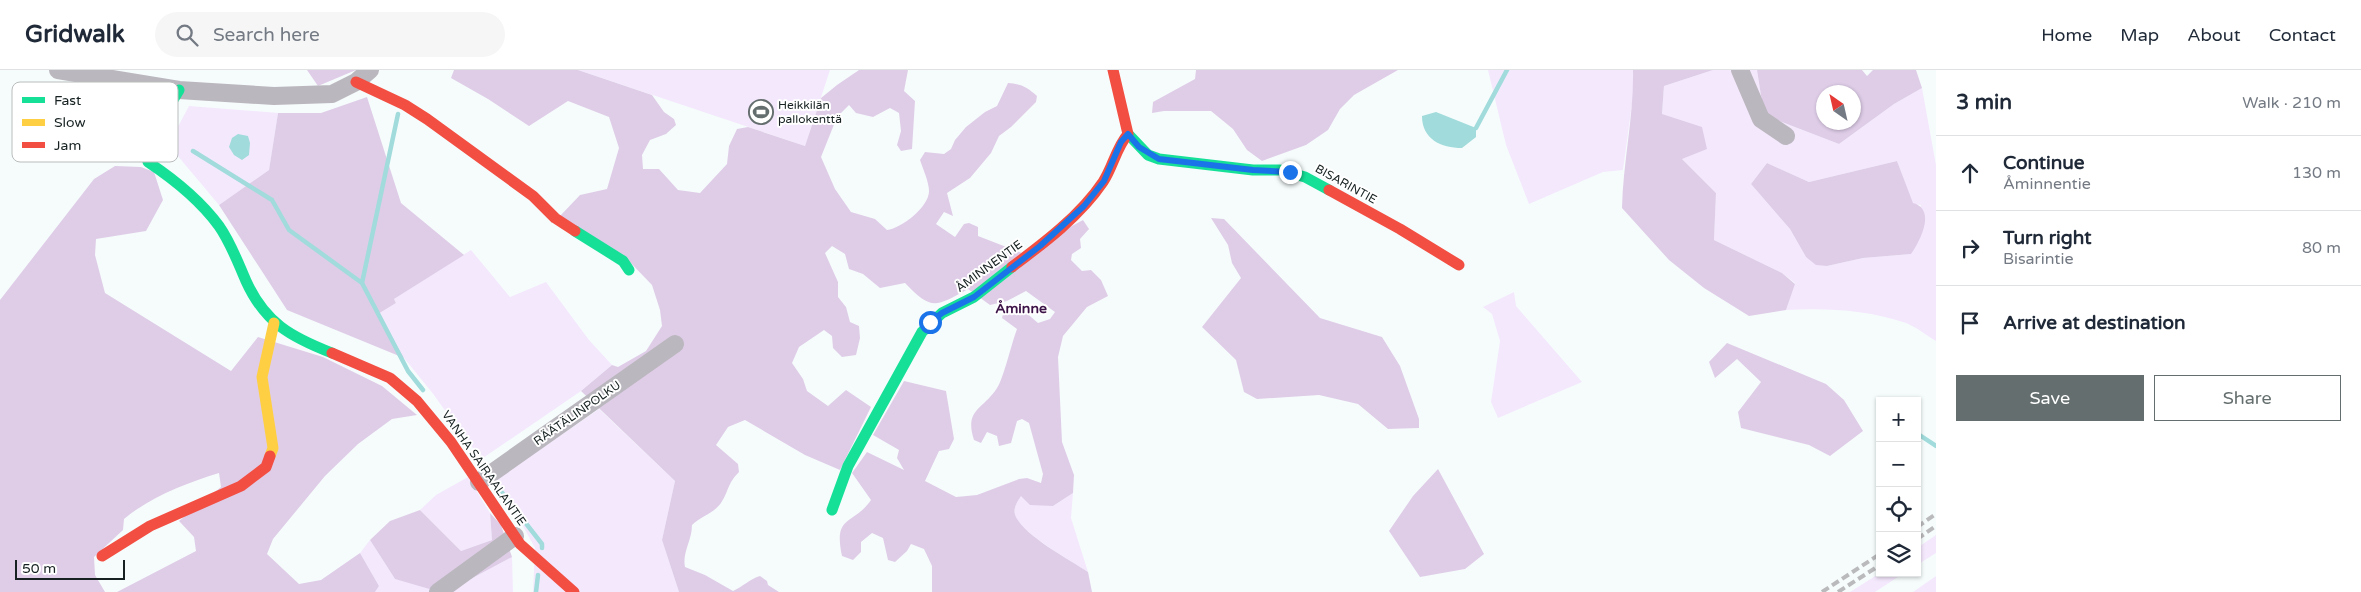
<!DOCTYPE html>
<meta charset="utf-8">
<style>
body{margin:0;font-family:"Varela Round",sans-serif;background:#f6f6f7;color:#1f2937}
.controls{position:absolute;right:15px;bottom:15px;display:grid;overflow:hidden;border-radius:0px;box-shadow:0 1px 4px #0004}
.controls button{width:45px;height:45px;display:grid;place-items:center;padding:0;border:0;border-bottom:1px solid #e0e1e3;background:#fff;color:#1f2937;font:25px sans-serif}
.compass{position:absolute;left:1816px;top:15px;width:45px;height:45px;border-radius:50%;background:#fff;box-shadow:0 1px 4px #0004;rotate:326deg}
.scale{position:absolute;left:15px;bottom:12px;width:110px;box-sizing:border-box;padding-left:5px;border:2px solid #172121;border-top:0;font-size:14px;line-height:18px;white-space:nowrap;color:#172121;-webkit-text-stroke:4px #fff;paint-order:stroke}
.stop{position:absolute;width:15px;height:15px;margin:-11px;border:4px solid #1a73e8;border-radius:50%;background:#fff}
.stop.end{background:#1a73e8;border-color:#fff;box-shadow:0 1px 5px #0008}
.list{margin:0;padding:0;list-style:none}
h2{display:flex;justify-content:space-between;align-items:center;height:65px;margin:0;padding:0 20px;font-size:21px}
h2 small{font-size:16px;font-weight:400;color:#747a83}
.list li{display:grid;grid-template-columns:32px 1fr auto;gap:15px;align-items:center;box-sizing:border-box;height:75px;padding:0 20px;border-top:1px solid #e0e1e3}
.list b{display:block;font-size:19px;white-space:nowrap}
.list p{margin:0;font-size:16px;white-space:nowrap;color:#747a83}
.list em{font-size:16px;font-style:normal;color:#747a83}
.actions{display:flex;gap:10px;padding:15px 20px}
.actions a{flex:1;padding:11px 0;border:1px solid #656e6e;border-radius:0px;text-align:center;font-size:18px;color:#656e6e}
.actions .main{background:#656e6e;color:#fff}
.icon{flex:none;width:28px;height:28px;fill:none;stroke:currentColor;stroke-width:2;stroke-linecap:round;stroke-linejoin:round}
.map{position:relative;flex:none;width:1936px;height:522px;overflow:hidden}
header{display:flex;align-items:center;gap:30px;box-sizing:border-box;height:70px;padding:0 25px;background:#fff;border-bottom:1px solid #e0e1e3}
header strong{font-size:24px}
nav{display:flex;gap:28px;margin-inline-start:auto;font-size:18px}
.search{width:350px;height:45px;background:#f6f6f7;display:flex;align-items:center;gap:12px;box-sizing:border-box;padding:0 18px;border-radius:28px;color:#747a83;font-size:19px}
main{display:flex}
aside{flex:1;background:#fff}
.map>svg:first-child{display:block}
.green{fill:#f4e8fd;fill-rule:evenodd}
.forest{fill:#dfcde8;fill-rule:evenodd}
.water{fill:#a1dbdb}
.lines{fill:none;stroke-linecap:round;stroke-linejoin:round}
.stream{stroke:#a1dbdb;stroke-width:4.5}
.street{stroke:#bbb7be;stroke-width:18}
.fast{stroke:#16e098;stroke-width:11}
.slow{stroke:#ffcf43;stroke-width:11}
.jam{stroke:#f24e42;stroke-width:11}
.rail{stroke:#bababd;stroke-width:4;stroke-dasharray:8 4;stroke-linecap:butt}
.route{stroke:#1a73e8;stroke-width:6}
.labels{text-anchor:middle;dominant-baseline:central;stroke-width:4;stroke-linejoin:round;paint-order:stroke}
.poi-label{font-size:12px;fill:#172121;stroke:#fff;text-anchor:start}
.street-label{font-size:12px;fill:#172121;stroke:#fff}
.neighbourhood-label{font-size:14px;font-weight:bold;fill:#3c1448;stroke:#fff}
.key{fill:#fff;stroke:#b9bcbc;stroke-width:1}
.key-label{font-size:14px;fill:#172121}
</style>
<header>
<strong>Gridwalk</strong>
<div class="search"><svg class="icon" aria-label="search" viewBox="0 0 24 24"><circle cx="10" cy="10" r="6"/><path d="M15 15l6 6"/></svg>Search here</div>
<nav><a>Home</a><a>Map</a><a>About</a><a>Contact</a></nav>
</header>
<main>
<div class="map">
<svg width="1936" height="522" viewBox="0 0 1936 522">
<rect width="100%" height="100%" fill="#f6fcfc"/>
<!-- green -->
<path class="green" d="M578,0H830L805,76Z
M1488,0H1633L1634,19L1623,100L1603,102L1529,134L1506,75Z
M1713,0H1757L1764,45L1839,74L1894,34L1922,18L1936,95V271C1926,265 1916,257 1906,253C1867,240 1827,238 1786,240L1795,213L1782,203L1714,170L1716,123L1682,89L1662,44L1664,16ZM1897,91L1913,134L1921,135L1911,184L1863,188L1827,196L1806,187L1790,159L1751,114L1767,93L1809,112Z
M189,36L278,43L269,100L219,135L177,85L174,64Z
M471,180L510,227L546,212L589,270L612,295L581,321L483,388L467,372L434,325L404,288L378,244L396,233L394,229Z
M1514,222L1516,236L1582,312L1498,348L1491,332L1500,271L1492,244L1483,237Z
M599,339L675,411L662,470L679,522H533L535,478L497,409Z
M468,407L490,443L492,470L461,481L420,440L436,425Z
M1073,423L1071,448L1088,502C1070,490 1024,465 1016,447C1012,439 1017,432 1021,425L1053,436Z
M1936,465V483L1917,495V478Z
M370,470L395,509L409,512H465L512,487L513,522H375L379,516L360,483Z
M1880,503H1904L1875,522H1850Z
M1936,506V522H1913Z"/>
<!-- forest -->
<path class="forest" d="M307,0H356L318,16Z
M454,0H578L652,25L664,42L674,49L676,55L666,64L650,70L642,85L643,99H659L678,120L700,123L727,94L729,76L737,59L748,57L805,76L821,28L837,15L859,0H908L904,21L915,31L912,79L901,81L897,75L901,61L899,43L890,38L873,47L856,43L849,35L837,47L821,87L835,119L851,142L875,149L887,160C902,158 929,137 929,121C929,112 923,99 920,90L925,82L944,84L951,79L955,70L966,57L985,42L997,36L1008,13C1021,14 1027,17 1037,26L1036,32L1011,57L999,66L991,83L970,108L947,123L953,146L944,142L936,154L955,167L964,154L969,153L978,157V166L1022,183L1083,150L1089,159L1080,169L1081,178L1072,184L1071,190L1082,201L1091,200L1101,210L1108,226L1087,237L1063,266L1058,287L1062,372L1074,405L1073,423L1053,436L1030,435L1021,426C1017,432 1012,439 1016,447C1025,466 1070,490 1088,502L1092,522H932V496L924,479L911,474L907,481L895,492L888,490L883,468L872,463L861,472V482L853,490L842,486C833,444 853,456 871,430L852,403L867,382L904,400L897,388L899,380L873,365L904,311L946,321L954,369L949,379L939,381L925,411L956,427L977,425L1019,409L1027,408L1041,413L1043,404L1029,353L1022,349L1017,351L1011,373L999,376L997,366L987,362L981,373L974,370C964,339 983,340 997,318C1003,310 1012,272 1017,259L1002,248L1004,240L1016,234L1038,253L1050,249L1055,242L1026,221L1007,231L990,235L968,219C935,237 932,241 905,213L880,218L863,204L849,199L845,184L832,176L825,183L838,212V227L846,237L850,252L859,256L860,268L856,285L842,287L833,278L832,266L824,260L799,277L792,293L803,309L807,321L828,336L846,320L871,337L840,400L805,385L745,350L728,357L716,375L738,394L739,402C727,414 729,421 721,433C713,444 701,446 692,455C692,471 682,482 685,497L705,505L733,521C742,517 750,509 760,506L767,511L768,515L779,522H679L662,470L675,411L581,321L612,295L618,297L646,281L662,256L660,240L652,215L626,188L560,146L580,125L607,119L619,78L609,47L568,31L529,56L488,29L451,8Z
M1196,0H1398L1354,25L1340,39L1328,60L1306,75L1262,91L1247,80L1233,59L1211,41H1164L1152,43L1153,32L1195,9Z
M1633,0H1713L1664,16L1662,44L1702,57L1707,79L1682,89L1716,123L1714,170L1782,203L1795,214L1786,240L1749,246L1704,218L1669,190L1622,138C1623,92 1634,46 1633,0Z
M1757,0H1862L1867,6L1873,0H1916L1922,18L1894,34L1839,74L1764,45ZM1824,22H1854V52H1824Z
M367,27L401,133L464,185L394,229L396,233L378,244L404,288L287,240L219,135L269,100L278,43H321Z
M1897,91L1913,133C1936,139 1921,170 1911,184L1863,188L1827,196L1816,195L1806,187L1790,159L1751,114L1767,93L1809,112Z
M115,96L141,97L154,102L163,130L146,161L96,169L95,185L105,223L231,301L258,267L323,287L382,316L417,345L392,349L358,374L325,406L273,469L267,484L299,514L321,510L360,483L379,516L375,522H117L196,481L194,467L179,451L221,417L219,403C187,413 150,427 124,449L123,460L94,487L95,505L105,522H0V230L94,109Z
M1211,148L1224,149L1320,248L1382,267L1400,296L1419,349V358L1388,359L1358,334L1319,325L1257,329L1244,322L1236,290L1202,257L1241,208L1232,193L1228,175Z
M1727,273L1826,314L1844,330L1863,361L1830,386L1809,375L1741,358L1738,342L1761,312L1737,289L1715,308L1709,292Z
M1438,399L1484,484L1465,499L1420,507L1389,461L1413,426Z
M420,440L461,481L492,470L490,443L501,455L512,487L465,512L433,520L395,509L370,470L390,451Z"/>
<!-- water -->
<path class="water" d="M1436,42L1476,58V67L1462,78C1441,78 1422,69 1422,46Z
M238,64L248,66L250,73L249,85L242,90L234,85L229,77L232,68Z"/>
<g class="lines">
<!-- stream -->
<path class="stream" d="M398,44L362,213L408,301L423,320
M1476,58L1507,0
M193,81L272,130L289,160L362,213
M1918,364L1936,376
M496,415L542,474V478
M536,522L538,505"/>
<!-- street -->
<path class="street" d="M58,0L179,20L274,26L332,24L356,12L370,0
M1740,0L1761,49L1786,66
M479,412L675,274
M438,522L515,466"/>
<!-- fast -->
<path class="fast" d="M179,20L171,33L162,66L148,92C175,110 200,130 219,156C231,173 238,193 246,211C265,253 291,267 332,283
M1128,64L1148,85L1159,89L1253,100H1280L1305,107L1329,120
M575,161L623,191L629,200
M832,440L848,396L922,262L942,243L974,227L1012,197"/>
<!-- slow -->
<path class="slow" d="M270,386L273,378L262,307L274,253"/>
<!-- jam -->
<path class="jam" d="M356,12L405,35L427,49L533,126L555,148L575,161
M1329,120L1400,159L1459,195
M1012,197C1044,173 1080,146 1103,112C1113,97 1116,78 1128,64L1113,0
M332,283L390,308L417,331L451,372L520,474L574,522
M102,486L150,456L241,416L266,397L270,386"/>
<!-- rail -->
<path class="rail" d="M1917,457L1936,444
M1917,469L1936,456
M1822,522L1880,484
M1838,522L1880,495"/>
</g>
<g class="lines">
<!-- route -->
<path class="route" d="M930,252L942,243L974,227L1040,176L1084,136L1104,111L1121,72L1128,64L1139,77L1159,89L1253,100L1290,102"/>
</g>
<!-- icons -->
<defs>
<symbol id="stadium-ring" viewBox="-11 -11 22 22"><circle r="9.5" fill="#fff" stroke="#656e6e" stroke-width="1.5"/><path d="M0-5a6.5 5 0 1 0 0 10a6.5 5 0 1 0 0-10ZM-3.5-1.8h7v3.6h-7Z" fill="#656e6e"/></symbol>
</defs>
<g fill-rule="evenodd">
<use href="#stadium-ring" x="747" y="28" width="28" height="28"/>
</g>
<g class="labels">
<!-- poi labels -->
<g class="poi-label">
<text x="778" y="35">Heikkilän<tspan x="778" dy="14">pallokenttä</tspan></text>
</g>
<!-- street labels -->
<g class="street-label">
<text transform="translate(1346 114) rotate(29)">BISARINTIE</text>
<text transform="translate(989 196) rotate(-36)">ÅMINNENTIE</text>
<text transform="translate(577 343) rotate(-35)">RÄÄTÄLINPOLKU</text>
<text transform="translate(484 398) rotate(55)">VANHA SAIRAALANTIE</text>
</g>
<!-- neighbourhood labels -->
<g class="neighbourhood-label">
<text x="1021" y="238">Åminne</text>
</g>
</g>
<!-- legend -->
<rect x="12" y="12" width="166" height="80" rx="8" class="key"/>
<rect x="22" y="27" width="23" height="6" fill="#16e098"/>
<rect x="22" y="49" width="23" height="7" fill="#ffcf43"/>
<rect x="22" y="72" width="23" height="6" fill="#f24e42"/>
<g class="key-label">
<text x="54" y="35">Fast</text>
<text x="54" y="57">Slow</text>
<text x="54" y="80">Jam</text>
</g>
</svg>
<div class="controls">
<button>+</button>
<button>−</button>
<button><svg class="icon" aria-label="locate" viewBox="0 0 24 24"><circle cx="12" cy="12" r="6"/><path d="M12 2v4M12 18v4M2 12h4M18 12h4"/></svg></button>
<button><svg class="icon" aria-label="layers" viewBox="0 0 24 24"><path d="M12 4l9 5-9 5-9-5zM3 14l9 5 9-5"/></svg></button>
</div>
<svg class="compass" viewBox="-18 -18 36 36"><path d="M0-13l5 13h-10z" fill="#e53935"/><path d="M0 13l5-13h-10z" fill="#747a83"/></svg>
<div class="scale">50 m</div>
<div class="stop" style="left:930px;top:252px"></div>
<div class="stop end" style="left:1290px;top:102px"></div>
</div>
<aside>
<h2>3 min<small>Walk · 210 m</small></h2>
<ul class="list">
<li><svg class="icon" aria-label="ahead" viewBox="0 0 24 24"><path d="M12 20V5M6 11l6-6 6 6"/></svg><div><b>Continue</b><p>Åminnentie</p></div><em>130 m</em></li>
<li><svg class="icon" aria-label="right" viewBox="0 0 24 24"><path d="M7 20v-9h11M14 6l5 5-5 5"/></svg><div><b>Turn right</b><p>Bisarintie</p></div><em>80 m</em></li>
<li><svg class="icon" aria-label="arrive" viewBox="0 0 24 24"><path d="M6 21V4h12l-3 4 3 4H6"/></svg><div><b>Arrive at destination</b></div></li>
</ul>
<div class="actions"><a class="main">Save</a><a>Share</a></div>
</aside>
</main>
